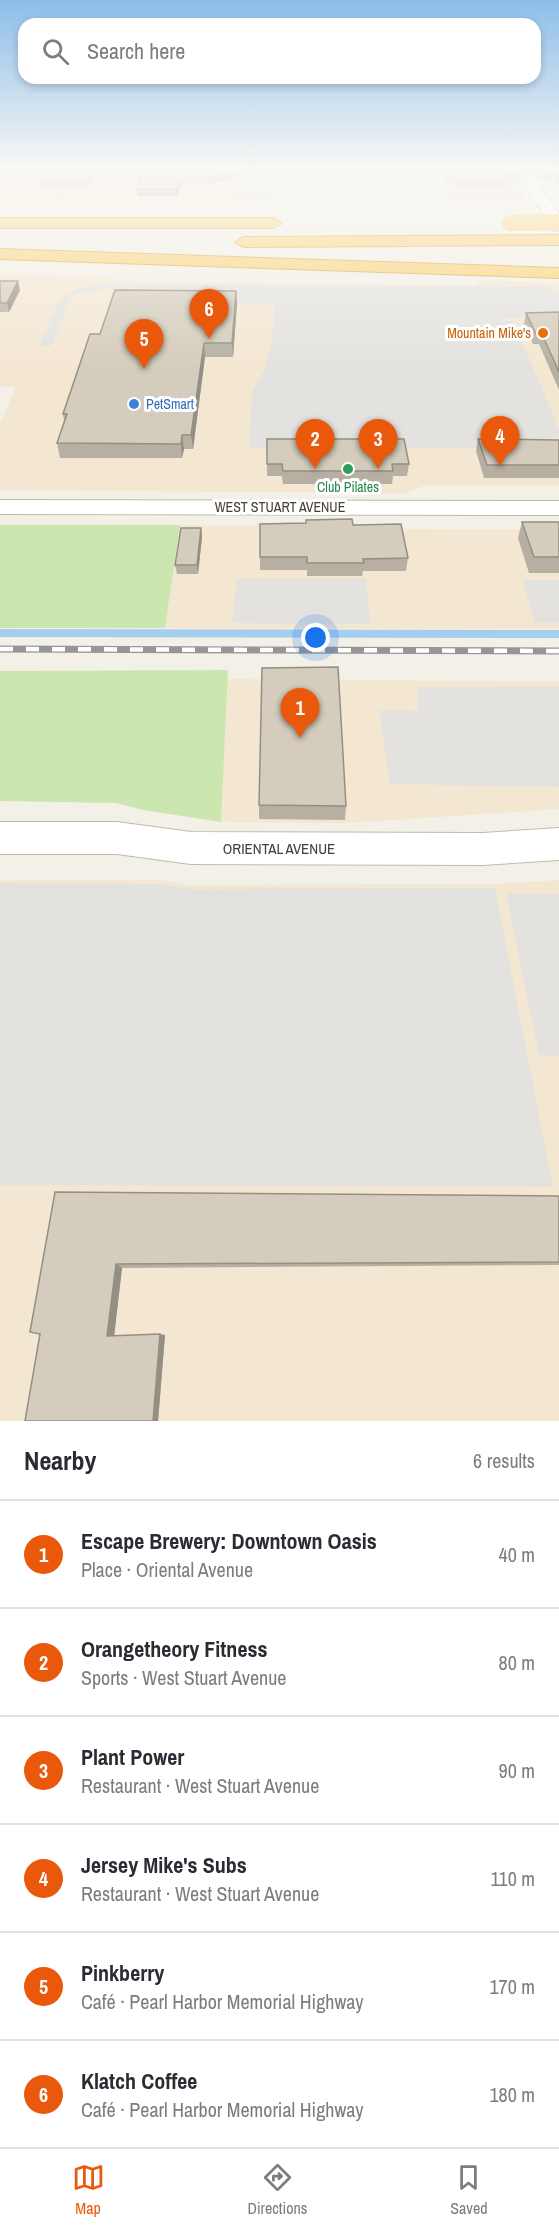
<!DOCTYPE html>
<meta charset="utf-8">
<style>
body{margin:0;font-family:"Archivo Narrow",sans-serif;background:#f7f7f7;color:#2b2b33}
.you{position:absolute;left:316px;top:638px;width:21px;height:21px;margin:-15px;border:4px solid #fff;border-radius:50%;background:#1a73e8;box-shadow:0 0 0 9px #1a73e833}
.badge{display:grid;place-items:center;width:39px;height:39px;border-radius:50%;background:#ea580c;color:#fff;font-size:20px;font-weight:700}
.pin{position:absolute;translate:-50% -50px;filter:drop-shadow(0 2px 3px #0008)}
.pin::after{content:'';position:absolute;top:32px;width:21px;height:18px;background:inherit;clip-path:polygon(0 0,100% 0,50% 100%)}
.list{margin:0;padding:0;list-style:none}
h2{display:flex;justify-content:space-between;align-items:center;height:78px;margin:0;padding:0 24px;font-size:26px}
h2 small{font-size:20px;font-weight:400;color:#7c7c81}
.list li{display:grid;grid-template-columns:39px 1fr auto;gap:18px;align-items:center;box-sizing:border-box;height:108px;padding:0 24px;border-top:2px solid #e1e1e2}
.list b{display:block;font-size:22px;white-space:nowrap}
.list p{margin:0;font-size:20px;white-space:nowrap;color:#7c7c81}
.list em{font-size:20px;font-style:normal;color:#7c7c81}
.icon{flex:none;width:33px;height:33px;fill:none;stroke:currentColor;stroke-width:2;stroke-linecap:round;stroke-linejoin:round}
.map{position:relative;flex:none;width:559px;height:1421px;overflow:hidden}
.search{position:absolute;background:#fff;box-shadow:0 3px 9px #0003;left:18px;right:18px;top:18px;height:66px;display:flex;align-items:center;gap:15px;box-sizing:border-box;padding:0 21px;border-radius:18px;color:#7c7c81;font-size:22px}
.sheet{height:726px;background:#fff}
nav{display:flex;justify-content:space-around;align-items:center;box-sizing:border-box;height:84px;border-top:2px solid #e1e1e2;background:#fff;font-size:16px;color:#7c7c81}
nav a{display:grid;justify-items:center;gap:3px}
nav .on{color:#ea580c}
.map>svg:first-child{display:block}
.residential{fill:#e7e2d5}
.commercial{fill:#f4e7d2}
.green{fill:#cce6b0}
.parking{fill:#e4e2df}
.lines{fill:none;stroke-linecap:round;stroke-linejoin:round}
.stream{stroke:#a4ceee;stroke-width:8}
.minor-casing{stroke:#c1bbac;stroke-width:2}
.tertiary-casing{stroke:#c1bbac;stroke-width:2}
.motorway-casing{stroke:#daa43a;stroke-width:2}
.minor{fill:#fff;fill-rule:evenodd}
.tertiary{fill:#fff;fill-rule:evenodd}
.motorway{fill:#facf6a;fill-rule:evenodd}
.rail-casing{stroke:#969696;stroke-width:7}
.rail{stroke:#fff;stroke-width:4.5;stroke-dasharray:13;stroke-linecap:butt}
.motorway-bridge-casing{stroke:#daa43a;stroke-width:16;stroke-linecap:butt}
.motorway-bridge{stroke:#facf6a;stroke-width:16}
.wall{fill:#b6afa2}
.shaded-wall{fill:#948f84}
.building{fill:#d4ccbc;stroke:#948f84;stroke-width:1.5}
.food-dot{fill:#e8710a;stroke:#fff;stroke-width:2}
.shop-dot{fill:#3f7fe0;stroke:#fff;stroke-width:2}
.leisure-dot{fill:#2e9e5b;stroke:#fff;stroke-width:2}
.labels{text-anchor:middle;dominant-baseline:central;stroke-width:6;stroke-linejoin:round;paint-order:stroke}
.far-food-label{font-size:14px;fill:#c56008;stroke:#fff;text-anchor:end}
.far-shop-label{font-size:14px;fill:#366cbe;stroke:#fff;text-anchor:start}
.far-leisure-label{font-size:14px;fill:#27864d;stroke:#fff}
.far-street-label{font-size:14px;fill:#464036;stroke:#fff}
.street-label{font-size:15px;fill:#464036;stroke:#fff}
</style>
<div class="map">
<svg width="559" height="1421" viewBox="0 0 559 1421">
<rect width="100%" height="100%" fill="#f3f0e7"/>
<!-- residential -->
<path class="residential" d="M70,171H110L106,177L89,188L56,197Z
M240,171H273L272,200H236Z
M439,171H508L527,201H453Z"/>
<!-- commercial -->
<path class="commercial" d="M0,171H70L57,196L89,188L106,177L110,171H240L236,200L0,201Z
M0,275L63,276L157,282L478,285L477,280L559,283V486H424L405,493L0,490V424L16,387H0Z
M261,523H276L293,528L559,530V629L165,628L180,525L251,526Z
M227,679L559,681V809L349,823L221,822Z
M0,880H160L189,885L496,884L559,880V1421H0Z"/>
<!-- green -->
<path class="green" d="M0,525H180L165,628H0Z
M228,670L221,822L143,810L116,803L0,801V671Z"/>
<!-- parking -->
<path class="parking" d="M99,285L551,286L555,294H559V318H499L500,321H513L559,429V438H542L547,448H249L252,392L265,369L272,342L274,304L117,303L120,289L93,290L78,294L71,299L51,346L38,347L61,298L77,289Z
M237,578H366L370,624L232,623Z
M522,580H559V623H535Z
M559,686V787L390,784L379,710L418,711L417,687Z
M0,883L158,884L190,889L495,888L553,1187L0,1185Z
M506,893L559,894V1056L539,1055Z"/>
<g class="lines">
<!-- stream -->
<path class="stream" d="M0,633L559,634"/>
<defs>
<path id="minor" d="M0,500L559,501V515L0,514Z
M0,822H117L191,832L483,833L559,828V860L483,865L191,864L117,854H0Z"/>
<path id="tertiary" d="M516,171H530L559,214V231L553,229Z"/>
<path id="motorway" d="M0,218H274L282,223L274,228H0Z
M559,235V245L243,247L235,242L243,237Z
M0,249L559,268V278L0,259Z"/>
</defs>
<!-- minor casing -->
<use href="#minor" class="minor-casing"/>
<!-- tertiary casing -->
<use href="#tertiary" class="tertiary-casing"/>
<!-- motorway casing -->
<use href="#motorway" class="motorway-casing"/>
<!-- minor -->
<use href="#minor" class="minor"/>
<!-- tertiary -->
<use href="#tertiary" class="tertiary"/>
<!-- motorway -->
<use href="#motorway" class="motorway"/>
<defs>
<path id="rail" d="M0,649L559,651"/>
</defs>
<!-- rail casing -->
<use href="#rail" class="rail-casing"/>
<!-- rail -->
<use href="#rail" class="rail"/>
<defs>
<path id="motorway-bridge" d="M510,223L559,222"/>
</defs>
<!-- motorway-bridge casing -->
<use href="#motorway-bridge" class="motorway-bridge-casing"/>
<!-- motorway-bridge -->
<use href="#motorway-bridge" class="motorway-bridge"/>
</g>
<!-- wall -->
<path class="wall" d="M0,171H96L88,187H41L40,179H0Z
M144,171L252,172L211,184L181,185L177,196H138L137,189Z
M442,171H519L521,175L520,181L507,182L506,187H458L454,180H446Z
M531,171H559V186L556,181H540Z
M0,281L20,290L9,312H0Z
M236,291L237,304L233,357H205L193,449H184L182,458H60L57,443L64,421L63,414L100,334Z
M559,312V390L539,344H533L524,324L526,313Z
M267,439L409,464L407,476H393L392,484H283L282,476H267Z
M478,439L559,440V478H484L476,451Z
M522,522H559V573H529L518,538Z
M260,524L353,525L408,558L406,571H363L362,576H307V570H260Z
M201,528L202,537L198,574H177L175,565Z
M259,805L346,806L345,820L259,819Z
M55,1192L559,1196V1265L122,1268L114,1336L165,1335L158,1421L40,1334Z"/>
<!-- shaded-wall -->
<path class="shaded-wall" d="M92,171H96L88,187L87,180Z
M233,171H252V172L211,184L210,177Z
M180,178L181,185L177,196V189Z
M18,281L20,290L9,312L7,303Z
M236,291L237,304L233,357L232,343Z
M204,343L205,357L193,449L191,435Z
M182,435L184,449L182,458L181,444Z
M201,528L202,537L198,574L197,565Z
M116,1264L122,1268L114,1337L107,1336Z
M160,1334L165,1335L158,1421H153Z"/>
<!-- building -->
<path class="building" d="M0,171H92L87,180H40L45,172H0Z
M144,171H233L210,177L180,178L177,189H137Z
M445,171H519L521,175H505L508,180H459L455,174H446Z
M538,171H559V177L558,175H541Z
M0,281H18L7,303H0Z
M115,290L236,291L232,343H204L191,435H182L181,444L57,443L67,414H63L90,334H100Z
M559,312V372L542,334H536L526,313Z
M267,439H404L409,464H392L393,471H283L282,464H267Z
M478,439L559,440V465H487Z
M352,519L353,525L401,524L408,558L363,559L364,563H307V557H260V524L306,523V520Z
M522,522H559V557H534Z
M181,528H201L197,565H175Z
M338,667L346,806L259,805L262,668Z
M55,1192L559,1196V1262L116,1264L107,1336L160,1334L153,1421H25L40,1334L30,1332Z"/>
<!-- sky -->
<linearGradient id="sky" x2="0" y2="1"><stop stop-color="#8dbeea"/><stop offset="0.46" stop-color="#faf8f4"/><stop offset="1" stop-color="#faf8f4" stop-opacity="0"/></linearGradient>
<rect width="559" height="369" fill="url(#sky)"/>
<!-- markers -->
<circle class="food-dot" cx="543" cy="333" r="6"/>
<circle class="shop-dot" cx="134" cy="404" r="6"/>
<circle class="leisure-dot" cx="348" cy="469" r="6"/>
<g class="labels">
<!-- far-food labels -->
<g class="far-food-label">
<text x="531" y="333">Mountain Mike's</text>
</g>
<!-- far-shop labels -->
<g class="far-shop-label">
<text x="146" y="404">PetSmart</text>
</g>
<!-- far-leisure labels -->
<g class="far-leisure-label">
<text x="348" y="487">Club Pilates</text>
</g>
<!-- far-street labels -->
<g class="far-street-label">
<text x="280" y="507">WEST STUART AVENUE</text>
</g>
<!-- street labels -->
<g class="street-label">
<text x="279" y="848">ORIENTAL AVENUE</text>
</g>
</g>
</svg>
<div class="you"></div>
<div class="pin badge" style="left:300px;top:738px">1</div>
<div class="pin badge" style="left:315px;top:469px">2</div>
<div class="pin badge" style="left:378px;top:469px">3</div>
<div class="pin badge" style="left:500px;top:466px">4</div>
<div class="pin badge" style="left:144px;top:369px">5</div>
<div class="pin badge" style="left:209px;top:339px">6</div>
<div class="search"><svg class="icon" aria-label="search" viewBox="0 0 24 24"><circle cx="10" cy="10" r="6"/><path d="M15 15l6 6"/></svg>Search here</div>
</div>
<section class="sheet">
<h2>Nearby<small>6 results</small></h2>
<ul class="list">
<li><span class="badge">1</span><div><b>Escape Brewery: Downtown Oasis</b><p>Place · Oriental Avenue</p></div><em>40 m</em></li>
<li><span class="badge">2</span><div><b>Orangetheory Fitness</b><p>Sports · West Stuart Avenue</p></div><em>80 m</em></li>
<li><span class="badge">3</span><div><b>Plant Power</b><p>Restaurant · West Stuart Avenue</p></div><em>90 m</em></li>
<li><span class="badge">4</span><div><b>Jersey Mike's Subs</b><p>Restaurant · West Stuart Avenue</p></div><em>110 m</em></li>
<li><span class="badge">5</span><div><b>Pinkberry</b><p>Café · Pearl Harbor Memorial Highway</p></div><em>170 m</em></li>
<li><span class="badge">6</span><div><b>Klatch Coffee</b><p>Café · Pearl Harbor Memorial Highway</p></div><em>180 m</em></li>
</ul>
</section>
<nav>
<a class="on"><svg class="icon" aria-label="map" viewBox="0 0 24 24"><path d="M3 6l6-2 6 2 6-2v14l-6 2-6-2-6 2zM9 4v14M15 6v14"/></svg>Map</a>
<a><svg class="icon" aria-label="directions" viewBox="0 0 24 24"><path d="M12 3l9 9-9 9-9-9zM9 14v-3h6M13 9l2 2-2 2"/></svg>Directions</a>
<a><svg class="icon" aria-label="saved" viewBox="0 0 24 24"><path d="M7 4h10v16l-5-4-5 4z"/></svg>Saved</a>
</nav>
